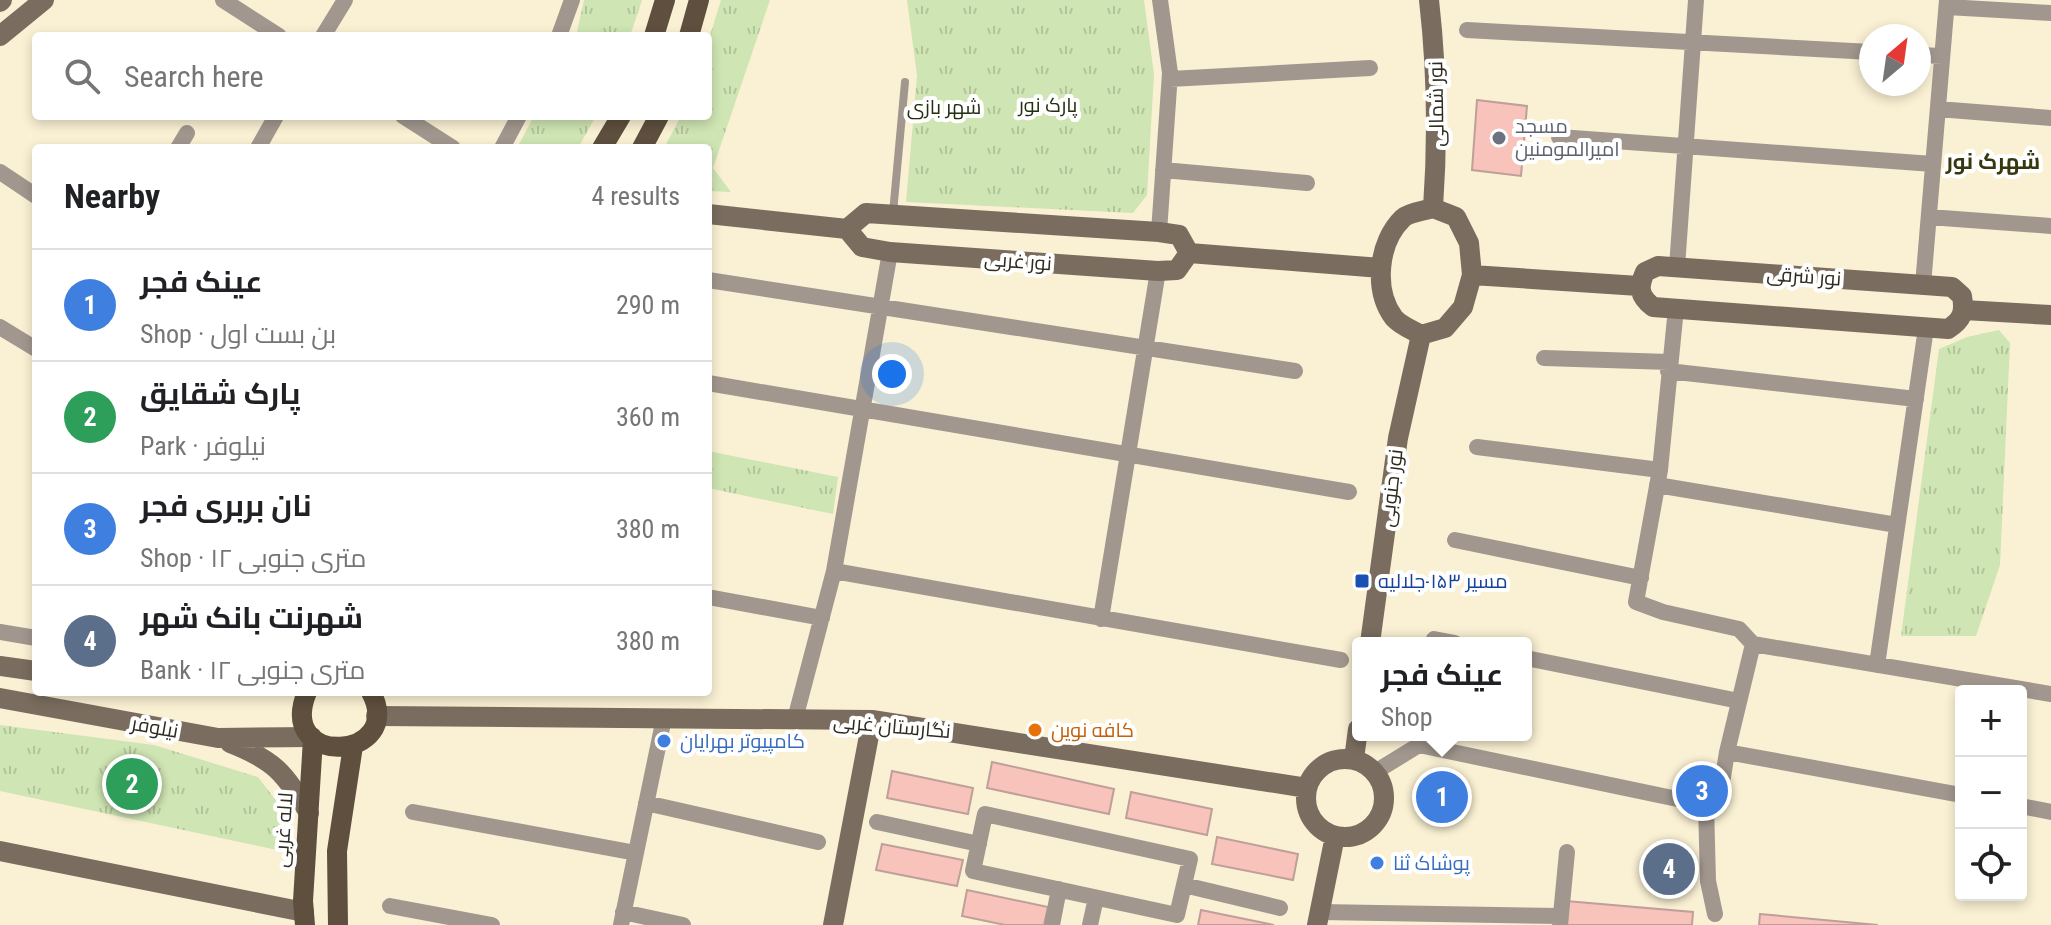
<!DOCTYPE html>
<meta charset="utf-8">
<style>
body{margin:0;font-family:"Roboto Condensed",Cairo,sans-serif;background:#f2f2f2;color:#202124}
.controls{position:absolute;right:24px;bottom:24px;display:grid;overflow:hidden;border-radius:8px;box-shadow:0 4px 12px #0003}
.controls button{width:72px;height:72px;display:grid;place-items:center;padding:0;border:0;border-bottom:2px solid #e0e0e0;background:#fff;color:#202124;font:40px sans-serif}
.compass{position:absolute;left:1859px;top:24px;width:72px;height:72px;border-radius:50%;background:#fff;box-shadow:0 4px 12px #0003;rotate:29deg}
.you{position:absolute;left:892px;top:374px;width:28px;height:28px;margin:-20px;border:6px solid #fff;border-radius:50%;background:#1a73e8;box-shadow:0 0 0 12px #1a73e833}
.badge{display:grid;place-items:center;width:52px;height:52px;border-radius:50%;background:#81822c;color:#fff;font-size:26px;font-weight:700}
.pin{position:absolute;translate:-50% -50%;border:4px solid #fff;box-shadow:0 2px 8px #0006}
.popup{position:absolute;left:1352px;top:637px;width:180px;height:104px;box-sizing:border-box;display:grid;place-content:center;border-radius:8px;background:#fff;filter:drop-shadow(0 2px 6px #0005);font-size:26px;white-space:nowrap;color:#757577}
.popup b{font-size:30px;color:#202124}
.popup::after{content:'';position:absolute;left:50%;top:100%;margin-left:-16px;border:16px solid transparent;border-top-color:#fff}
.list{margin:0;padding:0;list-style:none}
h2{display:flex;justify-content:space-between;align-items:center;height:104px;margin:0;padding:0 32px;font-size:34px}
h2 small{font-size:26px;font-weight:400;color:#757577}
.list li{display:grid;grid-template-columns:52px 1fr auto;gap:24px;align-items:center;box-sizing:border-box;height:112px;padding:0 32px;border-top:2px solid #e0e0e0}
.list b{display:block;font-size:30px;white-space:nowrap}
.list p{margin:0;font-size:26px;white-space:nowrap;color:#757577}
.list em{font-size:26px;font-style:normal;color:#757577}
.icon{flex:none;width:44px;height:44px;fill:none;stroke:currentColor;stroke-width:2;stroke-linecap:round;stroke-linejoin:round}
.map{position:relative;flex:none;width:2051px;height:925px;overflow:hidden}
.search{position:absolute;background:#fff;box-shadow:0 4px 12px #0003;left:32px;top:32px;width:680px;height:88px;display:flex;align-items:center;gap:20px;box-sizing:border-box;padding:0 28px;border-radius:8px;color:#757577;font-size:30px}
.panel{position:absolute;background:#fff;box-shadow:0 4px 12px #0003;left:32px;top:144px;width:680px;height:552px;border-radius:8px}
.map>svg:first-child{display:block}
.grass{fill:url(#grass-tufts)}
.building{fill:#f7c3ba;stroke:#bf9f99;stroke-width:2}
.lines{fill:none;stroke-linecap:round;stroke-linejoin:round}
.lane{stroke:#a1978e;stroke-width:8}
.street{stroke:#a1978e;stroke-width:16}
.secondary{stroke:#7a6d5f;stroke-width:20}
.primary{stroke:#5e4f3e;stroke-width:20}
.worship-dot{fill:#6b7280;stroke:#fff;stroke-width:3}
.transit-dot{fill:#1a4fb4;stroke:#fff;stroke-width:3}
.food-dot{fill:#e8710a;stroke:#fff;stroke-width:3}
.shop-dot{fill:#3f7fe0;stroke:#fff;stroke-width:3}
.labels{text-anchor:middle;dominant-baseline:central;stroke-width:8;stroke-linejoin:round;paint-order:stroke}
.street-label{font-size:20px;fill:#2e2b20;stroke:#fff}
.park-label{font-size:20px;fill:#232f10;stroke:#fff}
.worship-label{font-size:20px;fill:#5b616d;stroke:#fff;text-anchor:start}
.transit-label{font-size:20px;fill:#164399;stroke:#fff;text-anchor:start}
.food-label{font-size:20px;fill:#c56008;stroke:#fff;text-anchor:start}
.shop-label{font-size:20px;fill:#366cbe;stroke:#fff;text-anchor:start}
.neighbourhood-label{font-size:22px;font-weight:bold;fill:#37380f;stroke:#fff}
</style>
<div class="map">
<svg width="2051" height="925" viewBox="0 0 2051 925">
<defs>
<pattern id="grass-tufts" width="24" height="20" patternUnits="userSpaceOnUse" patternTransform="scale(2)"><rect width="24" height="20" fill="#cfe5b3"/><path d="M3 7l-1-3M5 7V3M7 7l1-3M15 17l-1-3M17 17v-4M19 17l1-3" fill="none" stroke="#b2c59a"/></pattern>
</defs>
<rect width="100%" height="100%" fill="#faf1d4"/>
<!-- grass -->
<path class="grass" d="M584,0H642L630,36H576Z
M721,0H770L713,168L731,192L708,191V148H664L681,116H708V42Z
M907,0H1144L1154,74L1147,195L1133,213L906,202L917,76Z
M534,116H596L578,148H517Z
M1999,330L2010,343L2000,565L1976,636H1901L1939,349L1967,337Z
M708,451L838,477L833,514L708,488Z
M0,725L154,745L258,777L283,810L277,850L0,791Z"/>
<!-- building -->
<path class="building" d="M1477,100L1527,106L1521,176L1472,170Z
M992,762L1114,789L1109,814L987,788Z
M892,771L973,788L968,814L887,798Z
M1131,792L1212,809L1207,835L1126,818Z
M1217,837L1298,854L1293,880L1212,864Z
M882,844L963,860L957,886L876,870Z
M967,890L1048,907L1044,925H1005L962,916Z
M1566,901L1693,912L1692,925H1564Z
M1201,910L1274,925H1198Z
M1760,914L1878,925H1759Z"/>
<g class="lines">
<!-- lane -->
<path class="lane" d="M893,213L905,82"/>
<!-- street -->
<path class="street" d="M223,0L279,36
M1947,7L2051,13
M1467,30L1871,52
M323,36L345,0
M559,36L572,0
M1919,55L1942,56
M1170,79L1370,68
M1938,109L2051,118
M403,116L453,148
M1559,137L1933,164
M178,148L187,133
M258,148L276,116
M502,148L519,116
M1163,170L1307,183
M0,172L36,196
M1929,217L2051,226
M1159,232L1170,73L1160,0
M1677,267L1696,0
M708,280L1295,371
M1923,285L1947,0
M1676,308L1660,470L1636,602L1663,612L1739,629L1753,644L1727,752L1723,777L1706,805L1708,881L1715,914
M0,327L36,349
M1544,358L1669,362
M1668,371L1916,399
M708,383L1349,492
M1477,447L1660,470
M1657,485L1897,525
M1455,540L1641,578
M834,571L1341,660
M708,597L822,618
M1101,619L1158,271
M0,632L36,638
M1434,639L1455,643
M1753,644L2051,694
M1526,658L1739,701
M1877,665L1926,328
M795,719L834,571L890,252
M1727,752L1961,795
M1375,772L1419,745L1706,805
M646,803L818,842
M2021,806L2051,812
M413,812L636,853
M985,814L1190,859L1177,915L973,871Z
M877,822L979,844
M1184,885L1280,908
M390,906L492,925
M623,912L683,925
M1320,912L1561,916
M621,925L664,718
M1052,925L1059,889
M1090,925L1096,898
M1560,925L1567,852"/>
<!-- secondary -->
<path class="secondary" d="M1429,0C1437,70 1438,138 1433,208
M0,2L2,0
M0,36L44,0
M1433,208L1456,217L1469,243L1472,275L1463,307L1445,328L1421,335C1412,330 1400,325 1394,318C1373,290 1378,242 1403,218C1410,212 1424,211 1433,208Z
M708,214L847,229L862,247L890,252L1158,271L1177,270L1189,253
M847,229L866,213L1159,232L1179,235L1189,253
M1189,253L1381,268
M1658,266L1952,287L1962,296C1965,313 1962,320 1948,329L1653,307C1639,296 1638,288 1645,272Z
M1472,275L1639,286
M1964,310L2051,315
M1370,643L1398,438L1421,335
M0,666L36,671
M0,698L218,738L312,737
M376,716L872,720L1307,788
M230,743C276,761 283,772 309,813
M1306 798a39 39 0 1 1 78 0a39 39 0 1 1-78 0Z
M1354,759L1358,729
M0,851L304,912
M833,925L872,720
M1317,925L1335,836"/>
<!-- primary -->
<path class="primary" d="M654,36L665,0
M689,36L699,0
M602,148L621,116
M642,148L659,116
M307,692C275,770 407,760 371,692
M305,925L303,901L313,739
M338,925L337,851L353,746"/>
</g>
<!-- markers -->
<circle class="worship-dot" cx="1499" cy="138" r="8"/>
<rect class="transit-dot" x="1354" y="573" width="16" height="16" rx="4"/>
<circle class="food-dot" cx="1035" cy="730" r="8"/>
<g class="shop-dot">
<circle cx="664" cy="741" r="8"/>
<circle cx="1377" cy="863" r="8"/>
</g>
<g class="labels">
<!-- street labels -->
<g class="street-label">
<text transform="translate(1436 104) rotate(-91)">نور شمالی</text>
<text transform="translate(1018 261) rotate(4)">نور غربی</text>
<text transform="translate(1804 276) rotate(4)">نور شرقی</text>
<text transform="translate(1391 488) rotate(-83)">نور جنوبی</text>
<text transform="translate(892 726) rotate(5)">نگارستان غربی</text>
<text transform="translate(155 727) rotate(10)">نیلوفر</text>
<text transform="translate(283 830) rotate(-86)">لاله غربی</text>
</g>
<!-- park labels -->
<g class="park-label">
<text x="1048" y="105">پارک نور</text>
<text x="944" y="107">شهر بازی</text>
</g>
<!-- worship labels -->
<g class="worship-label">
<text x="1515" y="126">مسجد<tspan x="1515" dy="23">امیرالمومنین</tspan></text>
</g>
<!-- transit labels -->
<g class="transit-label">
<text x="1378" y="581">مسیر ۱۵۳-جلالیه</text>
</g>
<!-- food labels -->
<g class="food-label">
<text x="1051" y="730">کافه نوین</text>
</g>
<!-- shop labels -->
<g class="shop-label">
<text x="680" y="741">کامپیوتر بهرایان</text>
<text x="1393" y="863">پوشاک ثنا</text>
</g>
<!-- neighbourhood labels -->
<g class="neighbourhood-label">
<text x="1993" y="161">شهرک نور</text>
</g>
</g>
</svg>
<div class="controls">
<button>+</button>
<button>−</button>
<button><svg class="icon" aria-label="locate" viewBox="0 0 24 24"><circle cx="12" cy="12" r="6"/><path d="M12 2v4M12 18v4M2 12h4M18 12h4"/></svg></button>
</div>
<svg class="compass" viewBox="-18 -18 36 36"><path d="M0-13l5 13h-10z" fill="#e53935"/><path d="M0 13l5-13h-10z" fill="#757577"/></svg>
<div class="you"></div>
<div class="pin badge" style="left:1442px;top:797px;background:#3f7fe0">1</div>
<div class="popup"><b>عینک فجر</b>Shop</div>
<div class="pin badge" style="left:132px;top:784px;background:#2e9e5b">2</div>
<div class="pin badge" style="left:1702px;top:791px;background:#3f7fe0">3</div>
<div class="pin badge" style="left:1669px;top:869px;background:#5c6f8a">4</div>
<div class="search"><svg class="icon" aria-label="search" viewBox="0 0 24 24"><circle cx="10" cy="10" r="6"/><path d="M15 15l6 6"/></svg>Search here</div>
<section class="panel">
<h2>Nearby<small>4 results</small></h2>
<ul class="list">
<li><span class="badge" style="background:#3f7fe0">1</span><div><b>عینک فجر</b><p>Shop · بن بست اول</p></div><em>290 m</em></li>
<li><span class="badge" style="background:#2e9e5b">2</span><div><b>پارک شقایق</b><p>Park · نیلوفر</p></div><em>360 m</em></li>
<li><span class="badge" style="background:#3f7fe0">3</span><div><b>نان بربری فجر</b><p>Shop · ۱۲ متری جنوبی</p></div><em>380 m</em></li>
<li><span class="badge" style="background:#5c6f8a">4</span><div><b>شهرنت بانک شهر</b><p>Bank · ۱۲ متری جنوبی</p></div><em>380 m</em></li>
</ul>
</section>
</div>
